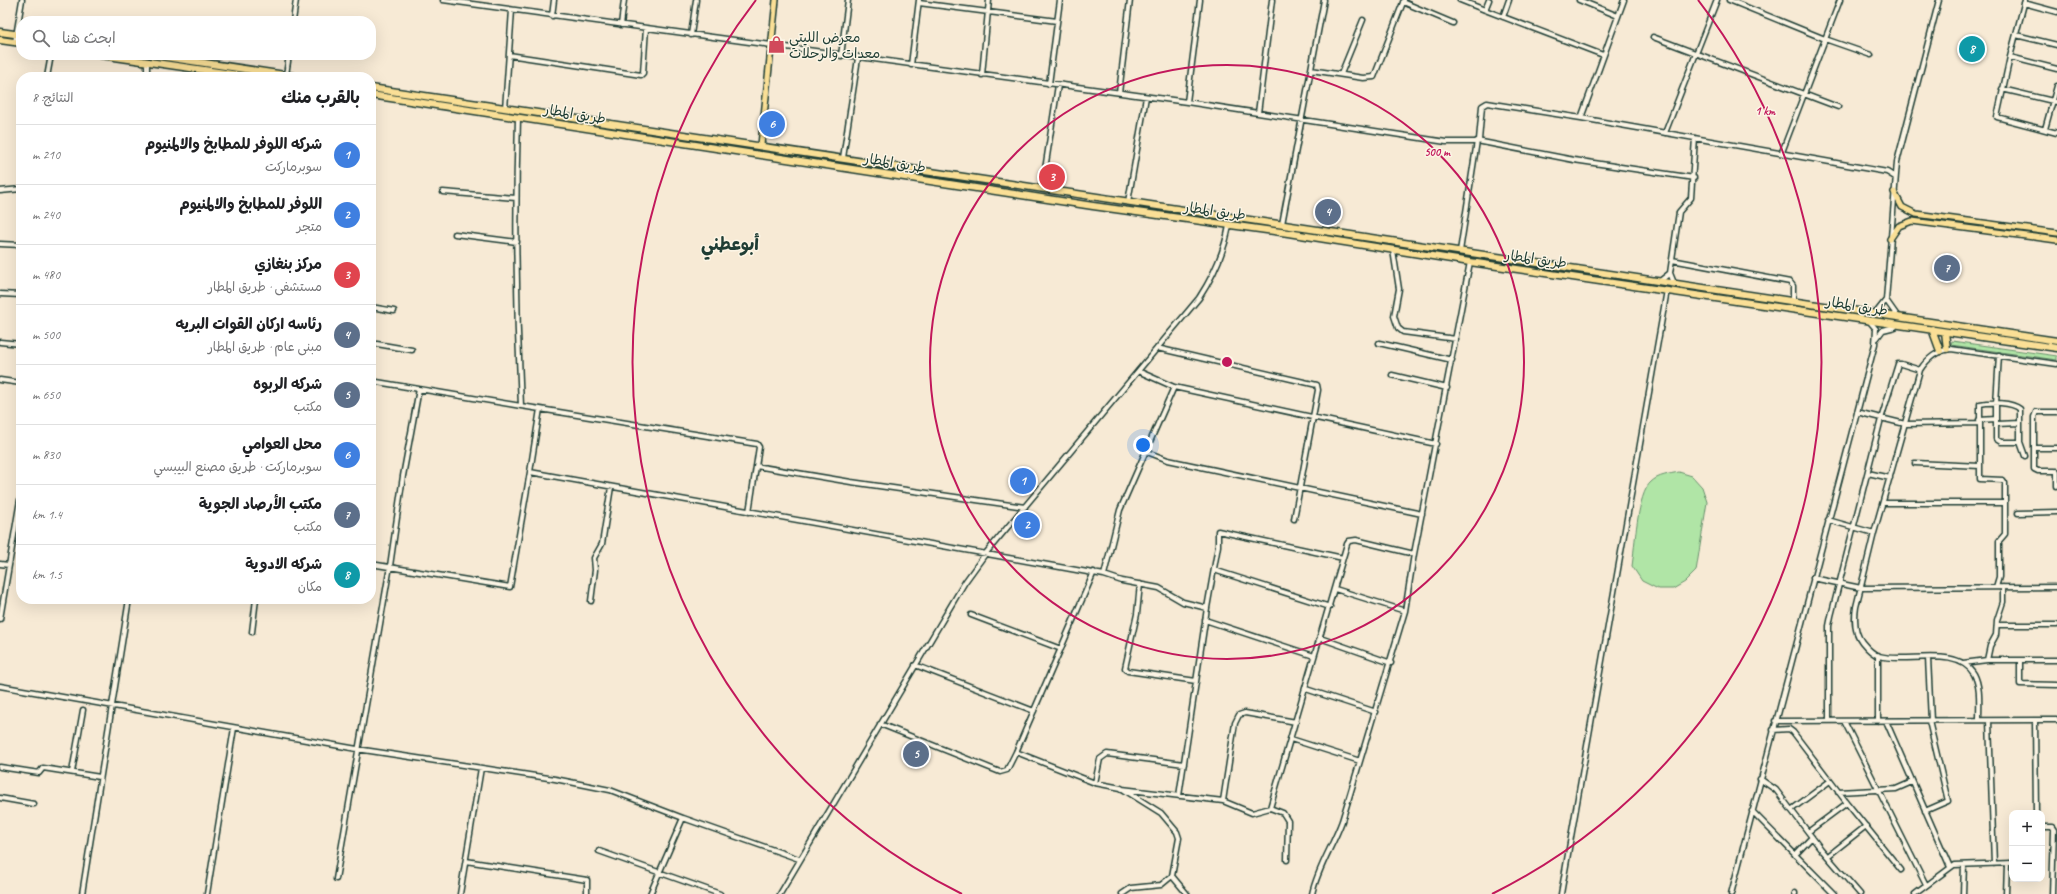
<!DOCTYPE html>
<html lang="ar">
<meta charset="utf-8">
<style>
body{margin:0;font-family:Caveat,"Playpen Sans Arabic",sans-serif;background:#f2f2f2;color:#202124;direction:rtl}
.controls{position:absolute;right:12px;bottom:12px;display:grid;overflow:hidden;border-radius:8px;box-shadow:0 4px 16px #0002}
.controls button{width:36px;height:36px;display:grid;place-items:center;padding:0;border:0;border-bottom:1px solid #e0e0e0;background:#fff;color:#202124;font:20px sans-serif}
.you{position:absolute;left:1143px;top:445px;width:14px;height:14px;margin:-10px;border:3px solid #fff;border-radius:50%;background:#1a73e8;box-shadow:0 0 0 6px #1a73e833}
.badge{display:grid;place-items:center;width:26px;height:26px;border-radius:50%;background:#1a73e8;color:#fff;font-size:13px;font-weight:700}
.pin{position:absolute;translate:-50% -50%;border:2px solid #fff;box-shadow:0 1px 4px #0006}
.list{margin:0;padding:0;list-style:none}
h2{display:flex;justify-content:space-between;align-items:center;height:52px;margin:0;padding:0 16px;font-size:17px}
h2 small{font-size:13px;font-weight:400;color:#757577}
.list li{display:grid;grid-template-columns:26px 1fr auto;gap:12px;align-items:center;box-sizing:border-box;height:60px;padding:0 16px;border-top:1px solid #e0e0e0}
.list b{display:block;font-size:15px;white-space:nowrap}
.list p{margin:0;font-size:13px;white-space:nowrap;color:#757577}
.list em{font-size:13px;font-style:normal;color:#757577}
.icon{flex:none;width:22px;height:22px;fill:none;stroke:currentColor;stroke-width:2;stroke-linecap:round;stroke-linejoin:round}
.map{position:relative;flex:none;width:2057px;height:894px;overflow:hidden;direction:ltr}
.search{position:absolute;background:#fff;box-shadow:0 4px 16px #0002;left:16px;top:16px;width:360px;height:44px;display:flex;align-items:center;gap:10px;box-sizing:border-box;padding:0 14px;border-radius:16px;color:#757577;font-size:15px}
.panel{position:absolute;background:#fff;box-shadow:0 4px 16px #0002;left:16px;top:72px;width:360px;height:532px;border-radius:16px;direction:rtl}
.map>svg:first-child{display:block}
.grass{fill:#b0e5a6;stroke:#68916d}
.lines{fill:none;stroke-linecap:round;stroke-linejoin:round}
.minor-casing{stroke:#1f3d34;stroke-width:7}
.major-casing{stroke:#1f3d34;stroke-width:8}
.highway-casing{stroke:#1f3d34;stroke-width:9}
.minor{stroke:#fcf5e5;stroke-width:4}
.major{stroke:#fadf96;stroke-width:5}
.highway{stroke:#fadf96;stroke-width:6}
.ring{fill:none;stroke:#c2185b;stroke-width:2}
.labels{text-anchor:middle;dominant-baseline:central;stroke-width:3;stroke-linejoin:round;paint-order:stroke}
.poi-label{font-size:14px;fill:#1f3d34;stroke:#fcf5e5;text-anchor:start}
.street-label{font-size:14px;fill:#1f3d34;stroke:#fcf5e5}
.district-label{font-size:18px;font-weight:bold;fill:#1f3d34;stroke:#fcf5e5}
.centre{fill:#c2185b;stroke:#fcf5e5;stroke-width:2}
.ring-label{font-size:12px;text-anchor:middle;font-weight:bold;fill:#c2185b;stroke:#fcf5e5;stroke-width:3;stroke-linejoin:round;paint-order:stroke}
</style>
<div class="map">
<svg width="2057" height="894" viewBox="0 0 2057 894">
<rect width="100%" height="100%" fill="#f7ead5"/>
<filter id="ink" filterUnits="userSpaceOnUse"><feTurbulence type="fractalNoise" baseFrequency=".025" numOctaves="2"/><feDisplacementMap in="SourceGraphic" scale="8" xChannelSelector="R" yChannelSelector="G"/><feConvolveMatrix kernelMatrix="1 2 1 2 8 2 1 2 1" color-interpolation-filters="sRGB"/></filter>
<g filter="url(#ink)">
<!-- grass -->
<path class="grass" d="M1952,341L2057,356V360L1951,345Z
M1679,472L1692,476L1702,487L1707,502L1696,571L1685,582L1673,589H1658L1642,581L1632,566C1635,547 1637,494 1651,482C1658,475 1670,474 1679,472Z"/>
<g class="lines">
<defs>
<path id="minor" d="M443,0L1187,102L1446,142H1476
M1460,0L1485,10
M1489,0L1485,10L1603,55
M1579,0L1618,16
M1729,0L1825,39L1871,55
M2025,0L2010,57L2057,69
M1403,2L1453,23
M919,3L1057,21
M2024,3L2057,12
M552,16L554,0
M1503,17L1509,0
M293,21L296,0
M621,25L624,0
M691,35L696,0
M2016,35L2057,45
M1653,37L1838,107
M15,42L22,0
M509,55L641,75L643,73L646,28
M841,56L848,0
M2010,57L1997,117L2057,133
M147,62V77
M911,65L919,0
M1311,70L1363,78L1374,77L1404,0
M1341,74L1363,20
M286,75L289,55
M982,75L989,0
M47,77L51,55
M1049,84L1060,0
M2002,89L2057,102
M1119,93L1130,0
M1187,102L1200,0
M505,109L512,10
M1258,113L1272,0
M518,118C515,214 516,310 521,406L540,409
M1581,118L1624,0
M2045,129L2057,86
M1665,133L1717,0
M1479,140L1482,106L1487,103L1581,118L1887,172L1895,177
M1782,152L1840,0
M843,158L858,58
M1042,189L1058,85
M0,191L21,189
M443,192L516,198
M1128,202L1146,97
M1282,224L1324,0
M455,234L517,242
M0,244L21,245
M1393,250L1399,289L1394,316L1398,328L1403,332L1456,339
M1460,251L1477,141L1574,160L1694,178
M1672,260L1790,282L1793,286V301
M1660,281L1670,273
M1674,283L1670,273L1679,212L1691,198L1695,138
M0,294L21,295
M1886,300L1898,317
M371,307L394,311
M1875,314L1886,300L1897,162L1939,0
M1877,338L1883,330L1895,327
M0,342L21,344
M371,343L412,350
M1379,343L1452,360
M1157,348L1317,385L1318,390L1313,417L1294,519
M1999,355L1996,404V439L2001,442H2020
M1138,371L1174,387L1436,444
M1392,375L1447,388
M0,380L21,383
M371,381L521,406
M1857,412L1905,424L1979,423
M1979,420L1996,419
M1996,424L2020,423
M2034,448H2057
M1147,452L1168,460L1422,514
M1915,463L1980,466
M756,466L851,482L1025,507
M2055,471H2038L2034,469V417L2036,412H2057
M2057,471V486
M530,472L540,409L757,444L759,447L749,512
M1868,473L1890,478
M1883,503H2005
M2018,513L2057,512
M1828,520L1874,533
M0,564L9,565
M371,564L510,587L530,472L1104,575L1120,510L1174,387
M1214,570L1330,607
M1094,572L1016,752L1095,783L1121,788L1161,813L1177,832L1179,838L1172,876L1161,885L1131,888L1122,894
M1104,575L1122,581L1159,588L1183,602L1207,608
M1813,578L1861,588L2057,587
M1140,584L1137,614L1125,668L1128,671L1196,681
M1996,587L1999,577V541L2005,534V483L2003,480L1980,479V404C1990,402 2012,402 2020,409V442L2025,456
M1335,589L1405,611
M591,601L595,570L594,558L602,544L611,487
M971,615L1061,649
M0,619L21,494
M1205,620L1314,656
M1997,625H2057
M252,632L256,599
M1320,638L1391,663
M1928,658L1931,721
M1987,660L1990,646L1996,635L1997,620L2003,602V587
M2020,660V684L2057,685
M1963,663L1987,660H2057
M915,665L1034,711
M0,686L357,749L555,779L610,790L683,818L799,859
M1306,689L1376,712
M1829,720V626L1831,616L1881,419L1898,364H1901L1920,370
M1979,720C1979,705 1981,687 1974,674C1957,645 1906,664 1879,656C1872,654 1866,647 1862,642C1854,632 1854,620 1856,607L1874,533L1920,370C1927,359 1938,350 1951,349L2057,364
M2035,720L2036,813
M1775,721L2057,720
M1844,721L1926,885
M1878,721V655
M1886,721L1950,867
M1989,721L1994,864
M880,724L1000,772L1007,770L1016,752
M1773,730L1789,729L1793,732L1847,803L1901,870
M1291,739L1360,761
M0,767L39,773L43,768L100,777
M72,772L83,710
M1760,779L1776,790L1821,849L1860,894
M1095,783L1100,759L1107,754L1184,764
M1122,789L1223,801L1252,813L1270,808L1283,813L1288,821L1287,860
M1838,792L1896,789L1912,782
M1179,796L1207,608L1218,546V531L1343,558
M0,798L34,804
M1223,801L1235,723L1239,715L1245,713L1296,722
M1270,808L1347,544L1349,541L1356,540L1414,554
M1791,810L1830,781
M1752,811L1834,894
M1925,811L1948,801L1929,721
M2042,827H2052L2054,830L2052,894
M1808,832L1847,803
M599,851L720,894
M1795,855L1812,837
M1828,856L1866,826
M466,861L587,880V894
M1172,876L1187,894
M336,879L390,566L403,476L419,389
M82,894L129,599
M207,894L234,728
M460,894L481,768
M650,894L683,818
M780,894L965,582L986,553L1199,298C1214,275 1224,253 1229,226
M1312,894C1318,867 1333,846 1342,821L1405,611L1414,554L1470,262
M1561,894L1667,290
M1731,894L1875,344L1876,329L1870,322
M1795,894V893
M1915,894L1954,865L2012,863
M1963,894L1964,865
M2006,894L2007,864"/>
<path id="major" d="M761,145L776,0
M1894,192L1902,207L1916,214L2057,233
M1890,239L1899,226L1912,221L2057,240"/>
<path id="highway" d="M0,32L21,35
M0,40L21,43
M101,55L252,77
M152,55L298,77
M371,88L2057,341
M371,95L1093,206L1288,233L1470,262L2057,348
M1932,329L1940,351
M1945,332L1947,349"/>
</defs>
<!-- minor casing -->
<use href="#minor" class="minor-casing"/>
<!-- major casing -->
<use href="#major" class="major-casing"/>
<!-- highway casing -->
<use href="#highway" class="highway-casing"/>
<!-- minor -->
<use href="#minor" class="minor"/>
<!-- major -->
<use href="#major" class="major"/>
<!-- highway -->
<use href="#highway" class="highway"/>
</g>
</g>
<!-- distance rings -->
<g class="ring">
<circle cx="1227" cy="362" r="297"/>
<path d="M962 894A594 594 0 0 1 756 0M1698 0A594 594 0 0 1 1492 894"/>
</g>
<!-- icons -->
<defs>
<symbol id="shop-bare" viewBox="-9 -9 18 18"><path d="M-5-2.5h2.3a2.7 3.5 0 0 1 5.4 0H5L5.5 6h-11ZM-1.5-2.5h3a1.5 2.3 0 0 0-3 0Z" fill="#d1495b" stroke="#fcf5e5" stroke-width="2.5" paint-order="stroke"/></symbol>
</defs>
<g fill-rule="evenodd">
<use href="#shop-bare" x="764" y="32" width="25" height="25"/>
</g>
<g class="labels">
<!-- poi labels -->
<g class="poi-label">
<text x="789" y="37">معرض الليتي<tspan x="789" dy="16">معدات والرحلات</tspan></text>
</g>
<!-- street labels -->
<g class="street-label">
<text transform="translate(575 114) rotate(9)">طريق المطار</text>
<text transform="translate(895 163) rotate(9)">طريق المطار</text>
<text transform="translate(1215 211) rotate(8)">طريق المطار</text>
<text transform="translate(1536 259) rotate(8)">طريق المطار</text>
<text transform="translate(1857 306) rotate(9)">طريق المطار</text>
</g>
<!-- district labels -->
<g class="district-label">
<text x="730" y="244">أبوعطني</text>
</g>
</g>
<circle cx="1227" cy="362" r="6" class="centre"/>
<g class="ring-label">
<text x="1765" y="115">1 km</text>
<text x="1437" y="156">500 m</text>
</g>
</svg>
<div class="controls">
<button>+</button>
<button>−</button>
</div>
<div class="you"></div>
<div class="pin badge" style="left:1023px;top:481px;background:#3f7fe0">1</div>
<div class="pin badge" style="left:1027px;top:525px;background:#3f7fe0">2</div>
<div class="pin badge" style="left:1052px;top:177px;background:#e0444e">3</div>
<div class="pin badge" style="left:1328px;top:212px;background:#5c6f8a">4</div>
<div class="pin badge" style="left:916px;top:754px;background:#5c6f8a">5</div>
<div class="pin badge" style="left:772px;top:124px;background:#3f7fe0">6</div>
<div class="pin badge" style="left:1947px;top:268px;background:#5c6f8a">7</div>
<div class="pin badge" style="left:1972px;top:49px;background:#0f9aa8">8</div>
<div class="search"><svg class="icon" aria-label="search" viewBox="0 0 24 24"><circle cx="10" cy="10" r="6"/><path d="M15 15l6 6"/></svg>ابحث هنا</div>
<section class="panel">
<h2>بالقرب منك<small>النتائج: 8</small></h2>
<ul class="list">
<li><span class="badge" style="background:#3f7fe0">1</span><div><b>شركه اللوفر للمطابخ والالمنيوم</b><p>سوبرماركت</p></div><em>210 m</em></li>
<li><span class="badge" style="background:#3f7fe0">2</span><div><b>اللوفر للمطابخ والالمنيوم</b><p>متجر</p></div><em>240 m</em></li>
<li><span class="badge" style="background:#e0444e">3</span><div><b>مركز بنغازي</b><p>مستشفى · طريق المطار</p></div><em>480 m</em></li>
<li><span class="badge" style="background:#5c6f8a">4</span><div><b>رئاسه اركان القوات البريه</b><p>مبنى عام · طريق المطار</p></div><em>500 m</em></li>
<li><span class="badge" style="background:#5c6f8a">5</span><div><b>شركه الربوه</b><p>مكتب</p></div><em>650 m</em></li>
<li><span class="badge" style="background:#3f7fe0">6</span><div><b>محل العوامي</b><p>سوبرماركت · طريق مصنع البيبسي</p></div><em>830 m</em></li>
<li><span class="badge" style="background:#5c6f8a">7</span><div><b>مكتب الأرصاد الجوية</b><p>مكتب</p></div><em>1.4 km</em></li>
<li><span class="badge" style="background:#0f9aa8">8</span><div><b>شركه الادوية</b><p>مكان</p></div><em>1.5 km</em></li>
</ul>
</section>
</div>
